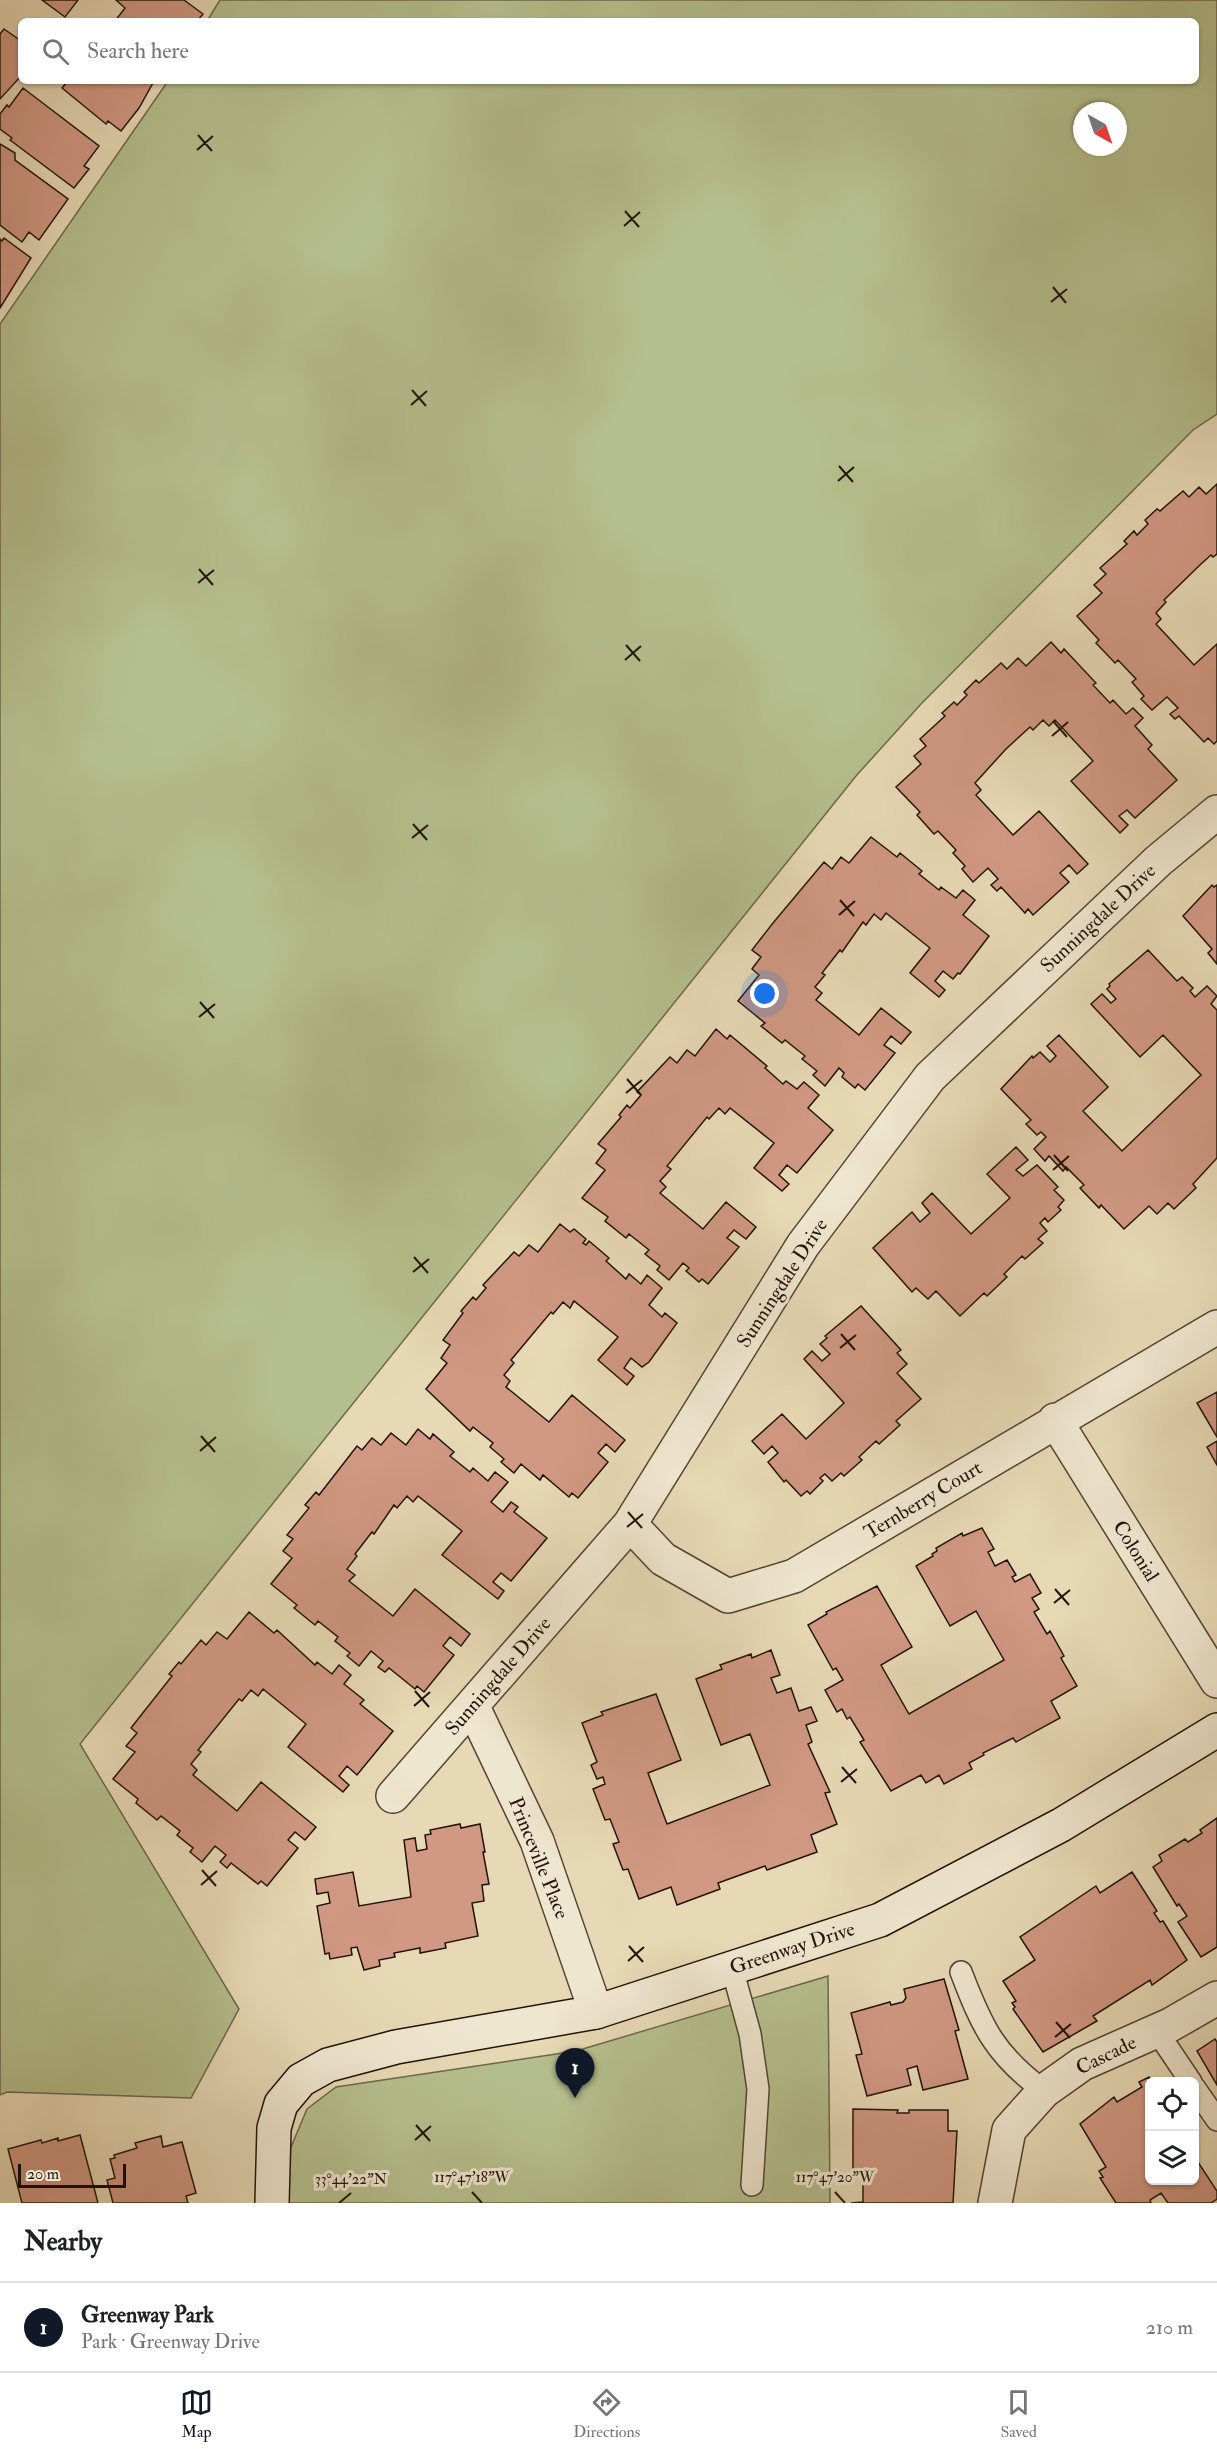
<!DOCTYPE html>
<meta charset="utf-8">
<style>
body{margin:0;font-family:"IM FELL Double Pica",serif;background:#f6f6f6;color:#202124}
.controls{position:absolute;right:18px;bottom:18px;display:grid;overflow:hidden;border-radius:9px;box-shadow:0 2px 4px #0004}
.controls button{width:54px;height:54px;display:grid;place-items:center;padding:0;border:0;border-bottom:2px solid #e0e0e0;background:#fff;color:#202124;font:30px sans-serif}
.compass{position:absolute;left:1073px;top:102px;width:54px;height:54px;border-radius:50%;background:#fff;box-shadow:0 2px 4px #0004;rotate:140deg}
.scale{position:absolute;left:18px;bottom:15px;width:108px;box-sizing:border-box;padding-left:6px;border:3px solid #221309;border-top:0;font-size:16px;line-height:21px;white-space:nowrap;color:#221309;-webkit-text-stroke:4px #efe6cf;paint-order:stroke}
.you{position:absolute;left:765px;top:994px;width:21px;height:21px;margin:-15px;border:4px solid #fff;border-radius:50%;background:#1a73e8;box-shadow:0 0 0 9px #1a73e833}
.badge{display:grid;place-items:center;width:39px;height:39px;border-radius:50%;background:#111827;color:#fff;font-size:20px;font-weight:700}
.pin{position:absolute;translate:-50% -50px;filter:drop-shadow(0 2px 3px #0008)}
.pin::after{content:'';position:absolute;top:32px;width:21px;height:18px;background:inherit;clip-path:polygon(0 0,100% 0,50% 100%)}
.list{margin:0;padding:0;list-style:none}
h2{display:flex;justify-content:space-between;align-items:center;height:78px;margin:0;padding:0 24px;font-size:26px}
h2 small{font-size:20px;font-weight:400;color:#757577}
.list li{display:grid;grid-template-columns:39px 1fr auto;gap:18px;align-items:center;box-sizing:border-box;height:90px;padding:0 24px;border-top:2px solid #e0e0e0}
.list b{display:block;font-size:22px;white-space:nowrap}
.list p{margin:0;font-size:20px;white-space:nowrap;color:#757577}
.list em{font-size:20px;font-style:normal;color:#757577}
.icon{flex:none;width:33px;height:33px;fill:none;stroke:currentColor;stroke-width:2;stroke-linecap:round;stroke-linejoin:round}
.map{position:relative;flex:none;width:1217px;height:2203px;overflow:hidden}
.search{position:absolute;background:#fff;box-shadow:0 2px 4px #0004;left:18px;right:18px;top:18px;height:66px;display:flex;align-items:center;gap:15px;box-sizing:border-box;padding:0 21px;border-radius:9px;color:#757577;font-size:22px}
.sheet{height:168px;background:#fff}
nav{display:flex;justify-content:space-around;align-items:center;box-sizing:border-box;height:84px;border-top:2px solid #e0e0e0;background:#fff;font-size:16px;color:#757577}
nav a{display:grid;justify-items:center;gap:3px}
nav .on{color:#111827}
.map>svg:first-child{display:block}
.green{fill:#b5bf8d;stroke:#6c694b;stroke-width:1.5;fill-rule:evenodd}
.building{fill:#d19883;stroke:#221309;stroke-width:1.5}
.lines{fill:none;stroke-linecap:round;stroke-linejoin:round}
.lane-casing{stroke:#534434;stroke-width:24}
.street-casing{stroke:#534434;stroke-width:36}
.secondary-casing{stroke:#221309;stroke-width:36}
.lane{stroke:#efe6cf;stroke-width:21}
.street{stroke:#efe6cf;stroke-width:33}
.secondary{stroke:#efe6cf;stroke-width:33}
.ticks{fill:none;stroke:#221309;stroke-width:2}
.labels{text-anchor:middle;dominant-baseline:central;stroke-width:6;stroke-linejoin:round;paint-order:stroke}
.street-label{font-size:20px;fill:#221309;stroke:#efe6cf}
.ticks-label{font-size:15px;text-anchor:middle;fill:#221309;stroke:#efe6cf;stroke-width:6;stroke-linejoin:round;paint-order:stroke}
</style>
<div class="map">
<svg width="1217" height="2203" viewBox="0 0 1217 2203">
<rect width="100%" height="100%" fill="#e7d9b5"/>
<filter id="stains"><feTurbulence type="fractalNoise" baseFrequency=".00333" numOctaves="4"/><feColorMatrix values="0 0 0 0 .2 0 0 0 0 .09 0 0 0 0 .02 0 0 0 .5 -.17"/></filter>
<radialGradient id="worn" r=".72"><stop offset=".6" stop-color="#630" stop-opacity="0"/><stop offset="1" stop-color="#630" stop-opacity=".3"/></radialGradient>
<!-- green -->
<path class="green" d="M220,0H1217V414L1193,430L921,704L856,776L80,1744L239,2009L191,2098L7,2092L0,2095V324L168,81H1196V21H207ZM1082,111H1118V147H1082Z
M828,1976L830,2203H289V2152L307,2109L336,2087L576,2051Z"/>
<!-- building -->
<path class="building" d="M42,0H78L65,17Z
M116,0H184L203,14L197,21H115L125,8Z
M4,29L21,41V76L0,99V34Z
M68,81H154L139,108L121,131L108,121L106,124L62,88Z
M23,88L99,146L84,166L89,169L74,188L10,140L12,138L0,129V114L7,105L9,107Z
M0,144L15,153V160L68,199L39,240L29,232L22,242L0,225Z
M4,238L31,258L0,308V239L2,241Z
M1217,484V554L1213,557L1211,555L1201,564L1164,600L1166,602L1156,613L1161,619L1156,624L1194,665L1217,644V741L1214,744L1208,738L1204,742L1179,716L1175,719L1170,714L1178,708L1167,697L1152,710L1141,699L1144,696L1132,682L1136,679L1118,660L1115,663L1096,643L1099,640L1077,616L1102,593L1094,585L1106,574L1100,568L1127,544L1124,541L1134,531L1137,535L1148,524L1145,520L1157,509L1160,511L1183,491L1189,497L1199,487L1206,494Z
M1051,642L1061,653L1064,649L1096,683L1093,685L1110,703L1113,700L1126,714L1133,708L1143,718L1135,726L1152,745L1148,749L1177,780L1135,818L1127,810L1119,816L1128,825L1120,833L1071,781L1093,761L1055,720L1049,726L1043,720L1033,730L1030,727L1006,749L975,783L981,790L976,795L1013,835L1039,811L1088,864L1077,874L1069,865L1060,873L1069,882L1033,915L1028,909L1025,913L1001,887L997,891L991,885L998,879L988,868L973,882L962,869L965,866L953,853L956,850L938,831L934,834L917,815L920,812L896,787L921,764L914,756L926,746L920,739L945,716L942,713L954,702L957,705L967,695L964,692L976,680L979,683L1001,663L1007,669L1018,658L1026,666Z
M871,837L897,857L900,853L922,871L919,874L939,890L941,887L956,898L963,890L975,900L963,915L989,936L960,974L958,973L953,979L943,971L935,981L945,990L939,997L910,973L930,948L886,913L881,920L874,914L866,925L863,922L842,952L840,950L822,973L825,975L815,987L822,993L816,1000L859,1035L881,1008L911,1032L901,1044L891,1036L884,1045L895,1053L865,1090L858,1084L855,1088L842,1077L844,1073L839,1068L825,1086L813,1075L817,1071L802,1059L805,1056L785,1040L782,1043L761,1026L765,1023L738,1001L759,975L752,969L761,957L752,950L773,923L824,862L832,869L841,857L849,863Z
M1212,885L1214,887L1217,885V964L1208,953L1212,949L1183,916Z
M1148,950L1177,981L1182,977L1193,988L1190,991L1195,997L1207,986L1217,996L1211,1004L1217,1010V1158L1193,1184L1196,1188L1174,1209L1168,1203L1157,1214L1149,1206L1124,1229L1101,1205L1099,1208L1080,1188L1084,1185L1066,1167L1063,1171L1049,1156L1045,1161L1034,1149L1046,1137L1041,1132L1037,1135L1026,1124L1031,1120L1001,1089L1032,1056L1033,1058L1040,1052L1050,1062L1056,1056L1047,1046L1059,1035L1108,1087L1083,1111L1122,1151L1201,1075L1163,1035L1140,1057L1091,1004L1102,994L1111,1003L1116,999L1107,989L1110,986L1109,984Z
M716,1029L727,1039L730,1035L767,1066L765,1068L783,1084L786,1081L797,1089L804,1082L819,1095L808,1108L833,1130L797,1173L787,1165L779,1175L789,1184L782,1191L754,1168L774,1143L730,1108L725,1114L719,1108L709,1119L707,1117L667,1166L671,1169L660,1181L666,1187L660,1193L703,1229L726,1202L756,1227L746,1239L734,1230L727,1238L739,1247L708,1284L702,1279L699,1282L686,1271L689,1268L683,1263L669,1280L657,1270L660,1266L645,1254L649,1250L629,1234L626,1238L605,1221L608,1217L582,1198L605,1170L596,1163L606,1150L598,1144L621,1117L619,1115L627,1105L630,1108L641,1095L637,1092L670,1057L677,1063L687,1050L695,1056Z
M1016,1147L1028,1160L1016,1170L1023,1176L1037,1165L1058,1187L1054,1190L1064,1200L1058,1207L1061,1210L1048,1222L1045,1218L1040,1223L1047,1231L1038,1239L1043,1243L1025,1259L1022,1256L1004,1274L1007,1277L987,1296L984,1293L960,1316L936,1291L928,1299L916,1288L912,1292L873,1248L912,1212L920,1222L930,1213L922,1203L932,1193L971,1234L1010,1198L987,1174Z
M560,1224L570,1232L574,1229L586,1239L583,1243L586,1245L589,1241L609,1258L606,1261L626,1279L629,1274L641,1284L647,1275L662,1288L649,1305L662,1317L665,1313L677,1323L649,1362L642,1367L631,1358L624,1368L634,1376L627,1385L598,1360L618,1337L574,1301L570,1308L563,1302L553,1314L551,1312L511,1360L514,1363L504,1375L510,1381L506,1387L549,1422L572,1395L625,1440L615,1452L606,1444L598,1453L608,1462L578,1498L572,1493L569,1497L543,1475L540,1480L521,1464L514,1473L501,1462L504,1459L490,1447L493,1443L473,1427L470,1431L426,1389L447,1363L441,1358L450,1345L443,1340L463,1313L461,1311L473,1297L476,1300L486,1288L483,1285L514,1252L519,1256L529,1245L538,1252Z
M861,1306L901,1350L897,1353L907,1364L897,1373L921,1399L896,1421L900,1425L879,1444L876,1441L859,1457L862,1460L844,1476L841,1473L832,1481L825,1474L820,1478L823,1481L810,1494L807,1491L801,1496L786,1480L784,1482L768,1462L778,1453L772,1446L764,1454L752,1441L782,1414L806,1439L844,1403L804,1359L812,1351L822,1361L830,1354L820,1344L827,1338L825,1336Z
M1217,1392V1437L1197,1403Z
M418,1429L430,1439L433,1434L454,1452L450,1456L470,1472L473,1468L488,1481L495,1472L508,1482L491,1502L503,1512L511,1502L518,1507L514,1512L547,1538L511,1581L501,1573L493,1582L504,1591L498,1599L442,1555L462,1531L418,1496L413,1502L407,1496L397,1508L394,1505L374,1534L372,1532L355,1554L357,1556L347,1569L355,1575L349,1581L393,1616L415,1589L470,1634L461,1646L450,1637L443,1646L454,1655L424,1692L417,1686L415,1689L389,1668L385,1672L378,1667L383,1661L371,1651L359,1666L347,1656L350,1653L335,1641L338,1637L318,1621L315,1625L294,1608L297,1605L271,1584L292,1558L283,1551L293,1539L287,1535L309,1508L305,1505L316,1492L319,1495L357,1446L362,1450L372,1438L381,1445L391,1433L406,1445Z
M1217,1441V1465L1207,1447Z
M982,1528L994,1549L988,1552L995,1566L1007,1560L1016,1575L1012,1577L1015,1582L1030,1574L1041,1593L1032,1598L1039,1609L1034,1612L1047,1634L1050,1631L1064,1656L1061,1658L1077,1686L1051,1701L1060,1718L1016,1742L1013,1738L983,1753L984,1755L969,1763L972,1769L944,1784L939,1775L926,1783L921,1775L891,1791L860,1742L864,1740L850,1717L847,1719L842,1709L837,1712L825,1690L843,1680L836,1668L833,1670L808,1625L827,1614L826,1612L877,1586L912,1647L881,1665L909,1714L1004,1660L976,1611L950,1626L916,1566L933,1556L932,1554L937,1551L936,1548L962,1533L963,1536Z
M249,1612L274,1633L277,1630L315,1665L317,1662L332,1674L339,1665L351,1675L344,1684L364,1700L360,1704L393,1731L357,1775L347,1766L339,1776L349,1785L343,1792L288,1747L306,1724L263,1689L258,1696L251,1690L242,1701L239,1699L198,1750L201,1752L191,1764L197,1770L193,1775L237,1811L261,1782L316,1827L305,1840L295,1832L288,1840L298,1848L267,1886L261,1881L258,1884L231,1863L227,1868L220,1862L226,1855L215,1846L202,1862L190,1852L193,1848L177,1835L180,1831L161,1816L157,1820L136,1803L138,1799L113,1779L135,1752L126,1746L137,1733L131,1728L172,1676L169,1674L179,1662L181,1664L201,1640L206,1645L217,1632L227,1639Z
M771,1650L780,1675L771,1678L777,1693L791,1688L799,1711L811,1707L817,1721L806,1725L812,1742L808,1744L830,1792L825,1793L837,1824L811,1835L817,1852L767,1870L765,1866L718,1883L720,1889L677,1905L671,1887L639,1899L628,1869L623,1870L613,1844L619,1842L610,1819L605,1820L593,1789L605,1784L603,1777L597,1779L591,1765L597,1762L582,1723L603,1715L601,1712L656,1694L681,1760L648,1773L667,1824L770,1785L750,1734L721,1745L696,1679L722,1669L720,1665L751,1654L752,1658Z
M1217,1818V1947L1201,1957L1178,1922L1187,1916L1179,1904L1177,1906L1153,1867L1162,1861L1159,1855L1185,1839L1188,1842L1202,1833L1200,1830Z
M460,1824L461,1828L480,1824L485,1852H483L489,1884L482,1885L484,1901L472,1903L478,1936L445,1943L446,1948L420,1953V1948L394,1953L395,1957L379,1960L380,1966L364,1970L357,1947L351,1948L352,1955L330,1959L329,1953L325,1954L317,1906L330,1903L328,1892L317,1894L315,1879L353,1872L359,1906L411,1897L404,1840L415,1838L417,1851L427,1849L425,1835L431,1834L430,1830Z
M1132,1872L1157,1911L1154,1913L1160,1922L1163,1921L1187,1960L1152,1985L1150,1980L1093,2016L1097,2021L1043,2052L1013,2009L1015,2007L1012,2003L1016,2001L1003,1981L1035,1960L1020,1937L1096,1886L1100,1893Z
M944,1979L959,2030L955,2031L968,2079L923,2090L917,2066L907,2069L911,2085L867,2096L856,2055L862,2054L851,2013L890,2002L891,2005L903,2002L906,1998L904,1989Z
M1215,2039L1217,2042V2085L1197,2051Z
M1149,2077L1152,2082L1150,2180H1194L1196,2159L1217,2191V2199L1211,2203H1168L1161,2193L1150,2200L1151,2203H1116L1100,2178L1103,2177L1099,2171L1106,2167L1080,2124L1114,2097L1117,2102L1142,2087L1139,2082Z
M853,2109L898,2110L897,2113H909V2110H948V2131H957L953,2203H851L863,2202V2174H853Z
M80,2135L98,2203H22L8,2149L41,2140L42,2143L58,2138V2141Z
M161,2136L163,2147L182,2142L196,2193L186,2196L188,2203H113L107,2180L115,2178L110,2159L115,2158L114,2155L137,2148L135,2143Z"/>
<g class="lines">
<defs>
<path id="lane" d="M732,1968L750,2034L758,2089L752,2185
M961,1972C982,2027 995,2055 1044,2091
M1156,2030L1191,2082
M1194,2087L1217,2120"/>
<path id="street" d="M1055,1420L1217,1681
M630,1524L663,1559L728,1596L794,1576L1217,1327
M473,1707L537,1841L596,2012
M393,1796L630,1524L803,1245L930,1077L1158,861L1217,812
M995,2203L1009,2130L1044,2091L1082,2064L1170,2025L1217,1998"/>
<path id="secondary" d="M272,2203L274,2128L281,2104L301,2080L328,2065L396,2047L596,2012L880,1920L1061,1825L1217,1730"/>
</defs>
<!-- lane casing -->
<use href="#lane" class="lane-casing"/>
<!-- street casing -->
<use href="#street" class="street-casing"/>
<!-- secondary casing -->
<use href="#secondary" class="secondary-casing"/>
<!-- lane -->
<use href="#lane" class="lane"/>
<!-- street -->
<use href="#street" class="street"/>
<!-- secondary -->
<use href="#secondary" class="secondary"/>
</g>
<!-- ticks -->
<path class="ticks" d="M198,135L212,151M197,150L213,136M625,211L639,227M624,226L640,212M1053,287L1066,303M1051,302L1067,289M412,390L426,406M411,405L427,391M839,466L853,482M838,481L854,467M199,569L213,585M198,583L214,570M626,645L640,661M625,660L641,646M1053,721L1067,737M1052,736L1068,722M413,824L427,840M412,838L428,825M840,900L854,916M839,915L855,901M200,1002L214,1018M199,1017L215,1004M627,1079L641,1095M626,1093L642,1080M1054,1155L1068,1171M1053,1170L1069,1156M414,1257L428,1273M413,1272L429,1259M841,1334L855,1350M840,1348L856,1335M201,1436L215,1452M200,1451L216,1437M628,1512L642,1528M627,1527L643,1514M1055,1589L1069,1605M1054,1603L1070,1590M415,1691L429,1707M414,1706L430,1692M842,1767L856,1783M841,1782L857,1769M202,1870L216,1886M201,1885L217,1871M629,1946L643,1962M628,1961L644,1947M1056,2022L1070,2038M1055,2037L1071,2024M416,2125L430,2141M415,2140L431,2126M472,2192L482,2203M835,2192L845,2203M339,2203L351,2193"/>
<g class="labels">
<!-- street labels -->
<g class="street-label">
<text transform="translate(1098 918) rotate(-43)">Sunningdale Drive</text>
<text transform="translate(782 1283) rotate(-57)">Sunningdale Drive</text>
<text transform="translate(923 1500) rotate(-31)">Ternberry Court</text>
<text transform="translate(1136 1551) rotate(58)">Colonial</text>
<text transform="translate(498 1676) rotate(-49)">Sunningdale Drive</text>
<text transform="translate(539 1858) rotate(68)">Princeville Place</text>
<text transform="translate(792 1948) rotate(-18)">Greenway Drive</text>
<text transform="translate(1106 2055) rotate(-26)">Cascade</text>
</g>
</g>
<g class="ticks-label">
<text x="472" y="2182">117°47'18"W</text>
<text x="835" y="2182">117°47'20"W</text>
<text x="351" y="2184">33°44'22"N</text>
</g>
<rect width="100%" height="100%" filter="url(#stains)"/>
<rect width="100%" height="100%" fill="url(#worn)"/>
</svg>
<div class="controls">
<button><svg class="icon" aria-label="locate" viewBox="0 0 24 24"><circle cx="12" cy="12" r="6"/><path d="M12 2v4M12 18v4M2 12h4M18 12h4"/></svg></button>
<button><svg class="icon" aria-label="layers" viewBox="0 0 24 24"><path d="M12 4l9 5-9 5-9-5zM3 14l9 5 9-5"/></svg></button>
</div>
<svg class="compass" viewBox="-18 -18 36 36"><path d="M0-13l5 13h-10z" fill="#e53935"/><path d="M0 13l5-13h-10z" fill="#757577"/></svg>
<div class="scale">20 m</div>
<div class="you"></div>
<div class="pin badge" style="left:575px;top:2098px">1</div>
<div class="search"><svg class="icon" aria-label="search" viewBox="0 0 24 24"><circle cx="10" cy="10" r="6"/><path d="M15 15l6 6"/></svg>Search here</div>
</div>
<section class="sheet">
<h2>Nearby<small></small></h2>
<ul class="list">
<li><span class="badge">1</span><div><b>Greenway Park</b><p>Park · Greenway Drive</p></div><em>210 m</em></li>
</ul>
</section>
<nav>
<a class="on"><svg class="icon" aria-label="map" viewBox="0 0 24 24"><path d="M3 6l6-2 6 2 6-2v14l-6 2-6-2-6 2zM9 4v14M15 6v14"/></svg>Map</a>
<a><svg class="icon" aria-label="directions" viewBox="0 0 24 24"><path d="M12 3l9 9-9 9-9-9zM9 14v-3h6M13 9l2 2-2 2"/></svg>Directions</a>
<a><svg class="icon" aria-label="saved" viewBox="0 0 24 24"><path d="M7 4h10v16l-5-4-5 4z"/></svg>Saved</a>
</nav>
